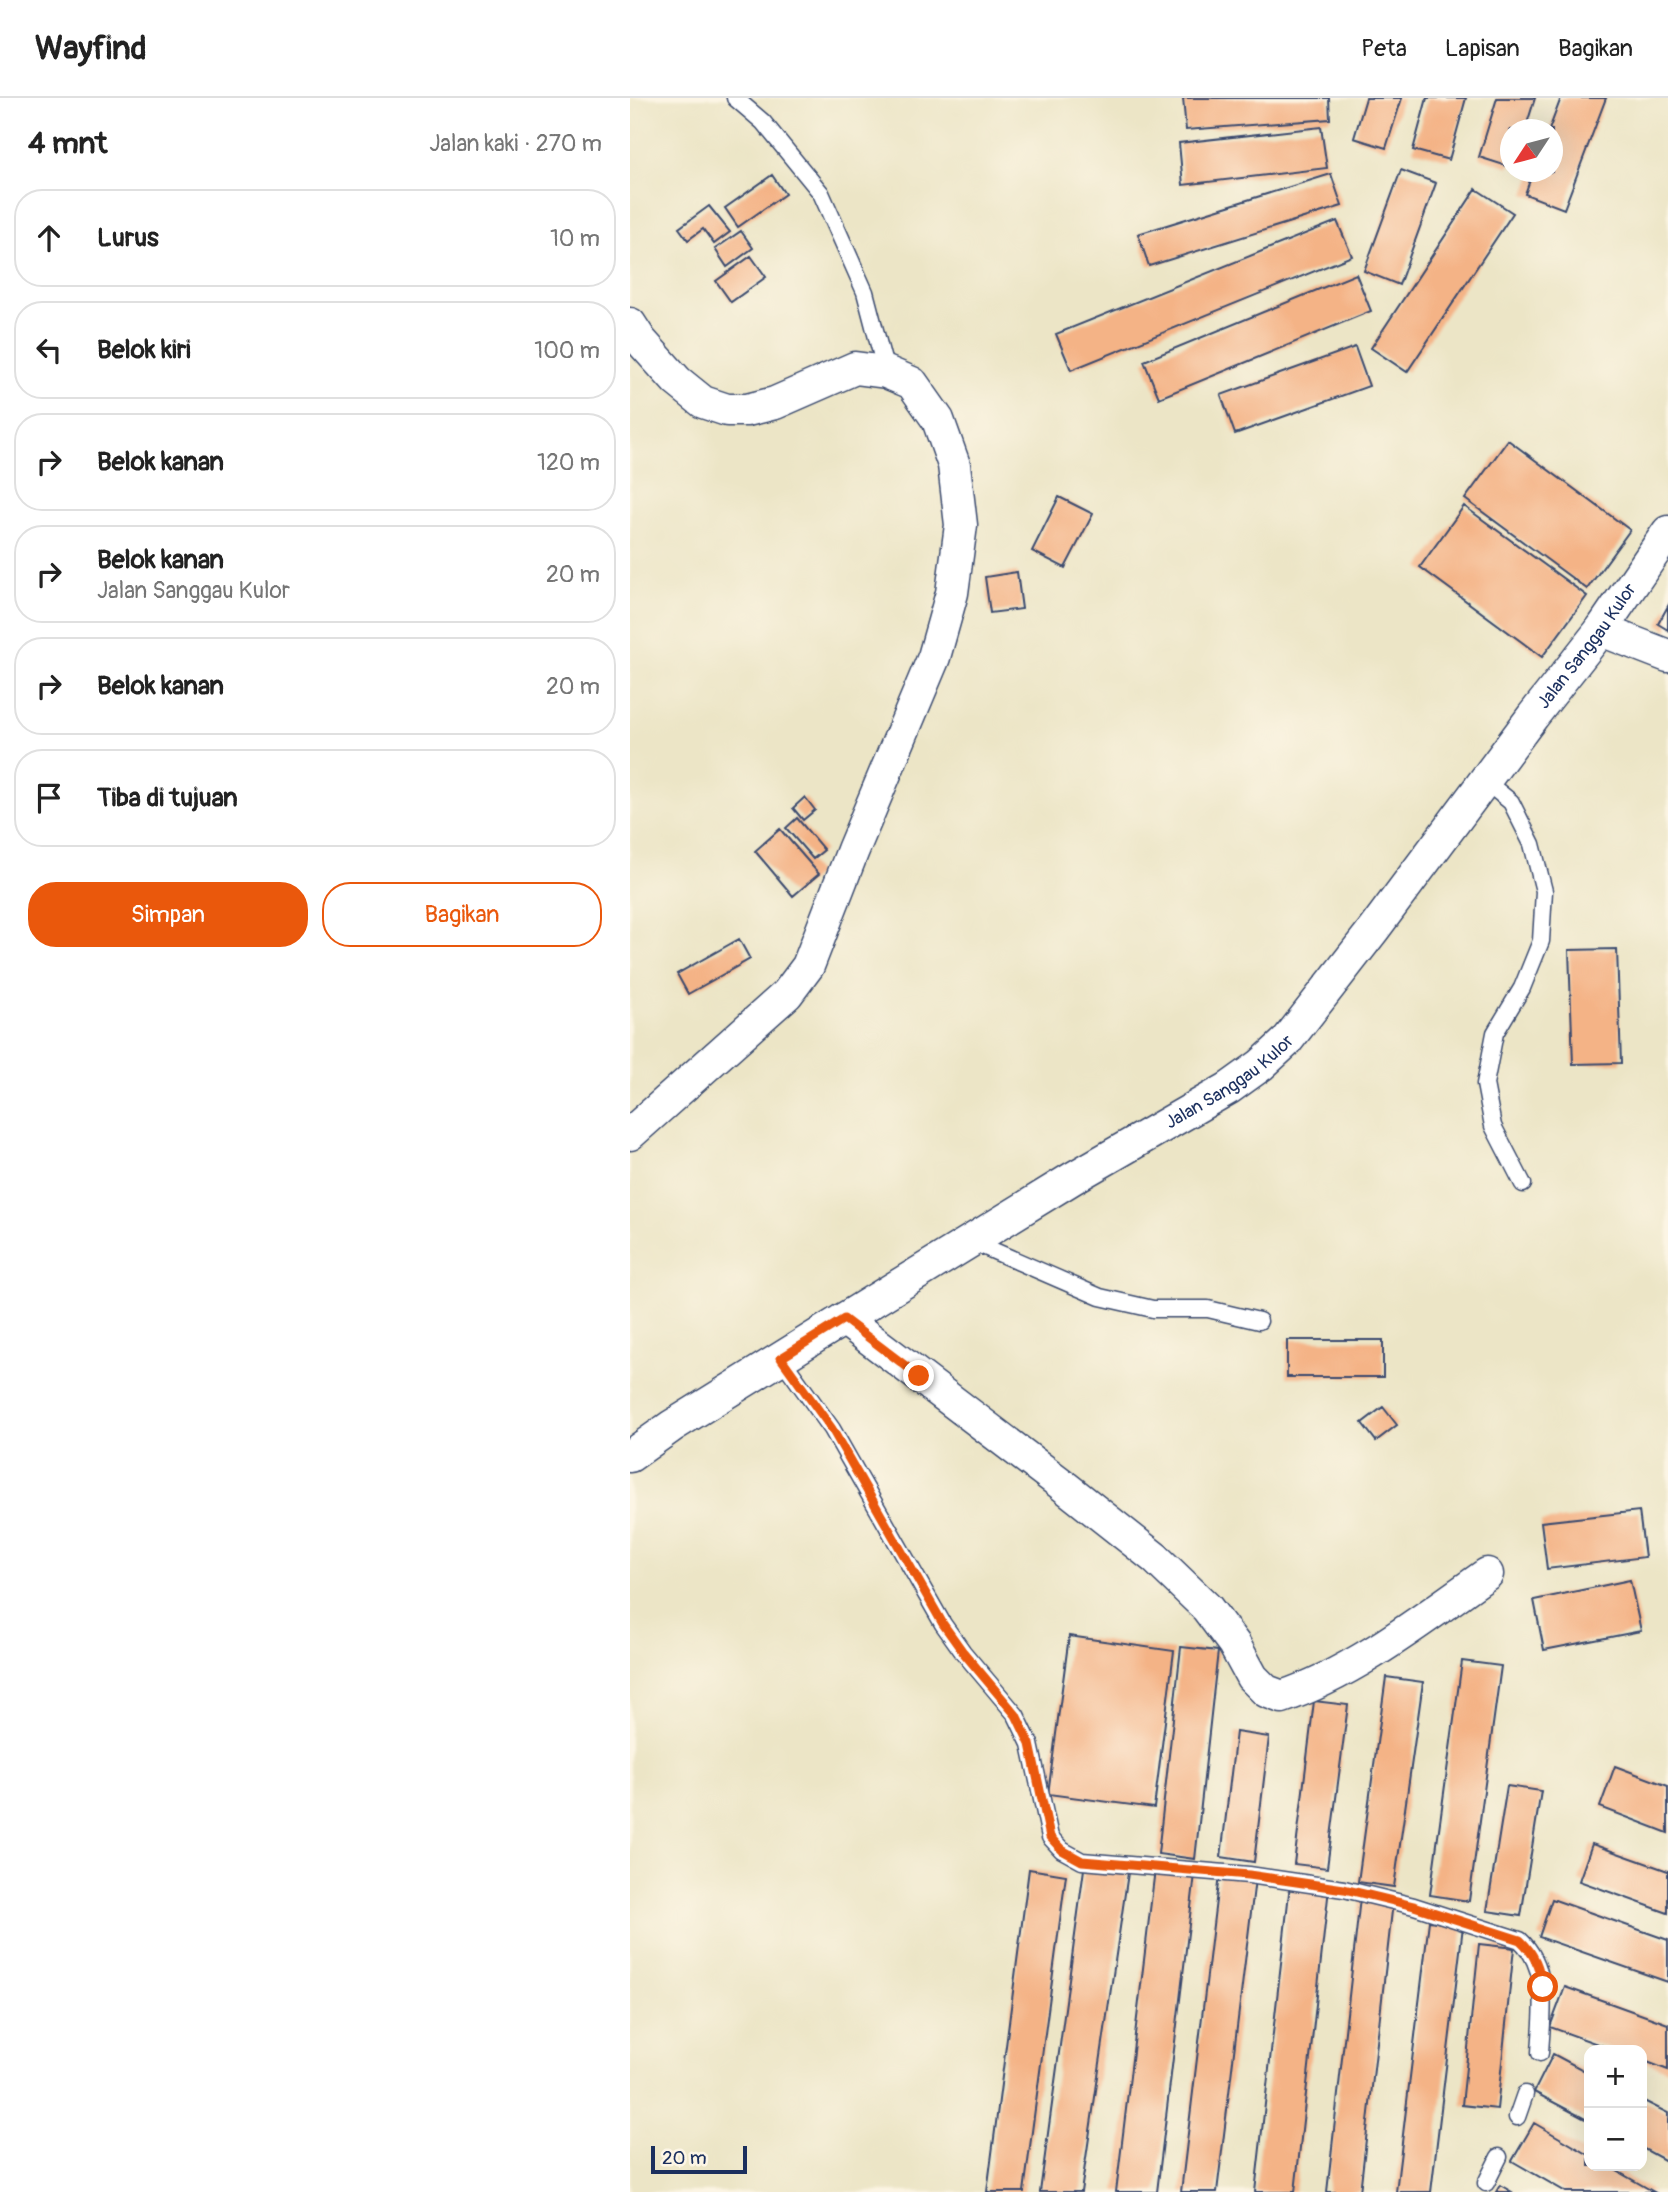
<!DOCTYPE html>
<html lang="id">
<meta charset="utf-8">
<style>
body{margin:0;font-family:Pangolin,sans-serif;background:#f2f2f2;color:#222}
.controls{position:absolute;right:21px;bottom:21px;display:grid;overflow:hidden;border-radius:14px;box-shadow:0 7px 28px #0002}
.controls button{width:63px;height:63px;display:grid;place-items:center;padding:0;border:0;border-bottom:2px solid #e0e0e0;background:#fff;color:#222;font:35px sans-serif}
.compass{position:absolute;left:870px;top:21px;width:63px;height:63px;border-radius:50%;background:#fff;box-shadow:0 7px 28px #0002;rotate:234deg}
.scale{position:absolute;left:21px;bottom:18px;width:96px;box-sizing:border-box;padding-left:7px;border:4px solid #1b2f5e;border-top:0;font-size:19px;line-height:24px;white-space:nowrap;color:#1b2f5e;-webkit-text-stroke:5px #fcf5e5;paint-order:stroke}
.stop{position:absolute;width:21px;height:21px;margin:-16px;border:5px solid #ea580c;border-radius:50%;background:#fff}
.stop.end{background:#ea580c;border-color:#fff;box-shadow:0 2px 7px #0008}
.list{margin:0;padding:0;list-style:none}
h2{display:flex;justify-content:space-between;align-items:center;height:91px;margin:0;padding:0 28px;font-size:30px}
h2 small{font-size:23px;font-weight:400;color:#767676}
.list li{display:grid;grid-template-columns:46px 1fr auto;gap:21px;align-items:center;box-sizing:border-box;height:98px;margin:0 14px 14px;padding:0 14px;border:2px solid #e0e0e0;border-radius:28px}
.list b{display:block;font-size:26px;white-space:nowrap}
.list p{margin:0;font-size:23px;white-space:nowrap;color:#767676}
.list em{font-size:23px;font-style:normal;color:#767676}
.actions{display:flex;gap:14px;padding:21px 28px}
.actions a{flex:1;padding:16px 0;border:2px solid #ea580c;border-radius:28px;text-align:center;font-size:24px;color:#ea580c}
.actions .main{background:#ea580c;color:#fff}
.icon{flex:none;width:38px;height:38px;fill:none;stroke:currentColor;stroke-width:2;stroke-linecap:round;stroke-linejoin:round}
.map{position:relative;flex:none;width:1038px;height:2094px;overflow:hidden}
header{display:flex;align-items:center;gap:42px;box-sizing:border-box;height:98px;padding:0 35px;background:#fff;border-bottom:2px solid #e0e0e0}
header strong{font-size:33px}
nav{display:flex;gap:38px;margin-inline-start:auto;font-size:24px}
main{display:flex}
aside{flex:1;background:#fff}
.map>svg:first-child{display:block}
.building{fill:#f4b386}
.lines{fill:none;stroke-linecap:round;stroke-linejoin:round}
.service-casing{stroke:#3a4a6e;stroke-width:19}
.minor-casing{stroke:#3a4a6e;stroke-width:35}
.service{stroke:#fff;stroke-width:16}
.minor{stroke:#fff;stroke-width:32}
.route{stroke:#ea580c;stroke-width:9}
.labels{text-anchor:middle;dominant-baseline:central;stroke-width:5;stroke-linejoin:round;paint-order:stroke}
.street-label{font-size:18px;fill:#1b2f5e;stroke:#fcf5e5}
</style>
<header>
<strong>Wayfind</strong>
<nav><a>Peta</a><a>Lapisan</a><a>Bagikan</a></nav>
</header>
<main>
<aside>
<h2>4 mnt<small>Jalan kaki · 270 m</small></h2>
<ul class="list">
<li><svg class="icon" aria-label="ahead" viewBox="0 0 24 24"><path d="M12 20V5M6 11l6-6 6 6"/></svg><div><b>Lurus</b></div><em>10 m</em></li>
<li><svg class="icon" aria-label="left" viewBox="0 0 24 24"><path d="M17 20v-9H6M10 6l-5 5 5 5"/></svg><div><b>Belok kiri</b></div><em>100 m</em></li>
<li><svg class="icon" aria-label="right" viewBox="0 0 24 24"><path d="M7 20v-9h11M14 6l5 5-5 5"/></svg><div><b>Belok kanan</b></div><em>120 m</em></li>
<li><svg class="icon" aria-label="right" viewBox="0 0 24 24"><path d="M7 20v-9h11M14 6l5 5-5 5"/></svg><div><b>Belok kanan</b><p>Jalan Sanggau Kulor</p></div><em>20 m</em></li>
<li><svg class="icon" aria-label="right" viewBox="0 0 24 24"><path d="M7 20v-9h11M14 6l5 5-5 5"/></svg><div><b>Belok kanan</b></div><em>20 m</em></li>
<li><svg class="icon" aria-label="arrive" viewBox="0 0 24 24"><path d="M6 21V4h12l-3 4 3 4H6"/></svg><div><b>Tiba di tujuan</b></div></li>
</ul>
<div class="actions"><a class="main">Simpan</a><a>Bagikan</a></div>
</aside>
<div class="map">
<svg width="1038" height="2094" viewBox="0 0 1038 2094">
<rect width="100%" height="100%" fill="#fcf5e5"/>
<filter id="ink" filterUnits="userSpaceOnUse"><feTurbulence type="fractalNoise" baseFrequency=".0143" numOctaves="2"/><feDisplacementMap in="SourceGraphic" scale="14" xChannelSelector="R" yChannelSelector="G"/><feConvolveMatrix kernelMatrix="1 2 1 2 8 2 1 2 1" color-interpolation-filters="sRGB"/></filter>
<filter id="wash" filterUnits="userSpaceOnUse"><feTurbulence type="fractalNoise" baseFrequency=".00686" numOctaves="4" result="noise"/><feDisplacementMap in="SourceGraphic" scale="28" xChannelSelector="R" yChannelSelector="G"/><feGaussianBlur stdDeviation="1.57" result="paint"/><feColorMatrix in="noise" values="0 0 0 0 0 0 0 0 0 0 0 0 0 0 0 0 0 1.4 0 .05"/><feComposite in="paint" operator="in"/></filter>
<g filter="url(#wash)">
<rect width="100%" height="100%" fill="#ece5c6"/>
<g id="blocks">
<!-- building -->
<path class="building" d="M553,0H699L700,21L556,32Z
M736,0H772L756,50L724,40Z
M797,0H836L819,62L783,52Z
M867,0H905L895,32H880V69L849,59Z
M931,0H976L934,111L895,96L903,74H922V32H919Z
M691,29L697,70L553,87L549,45Z
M771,72L806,85L769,187L734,173Z
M701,76L712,108L519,168L508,136Z
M142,77L155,96L108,129L95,110Z
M846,91L883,115L777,274L741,250Z
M79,108L100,134L84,146L73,131L58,142L49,130Z
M707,123L722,158L441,272L426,236Z
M111,133L123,150L97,169L85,151Z
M121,158L136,179L101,204L86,183Z
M726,176L741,213L529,300L514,263Z
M725,249L739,288L605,336L591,297Z
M878,342L1000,432L957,491L835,401Z
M429,399L463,416L435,470L402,453Z
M834,408L957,498L912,559L790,469Z
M387,474L392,511L360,515L355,479Z
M1038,508V532L1028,526Z
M175,699L185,712L173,722L163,710Z
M167,720L194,752L183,761L156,730Z
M150,731L189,776L163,798L125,753Z
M109,841L120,861L58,896L47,876Z
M987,851L991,965L943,966L939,852Z
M657,1242H753V1279H657Z
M753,1309L767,1327L746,1343L732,1325Z
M1009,1413L1015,1459L917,1471L911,1424Z
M1000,1482L1011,1533L914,1552L904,1502Z
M439,1538L544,1553L524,1710L418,1696Z
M551,1549L588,1553L565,1761L528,1756Z
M832,1563L871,1568L839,1803L800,1797Z
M756,1579L793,1584L764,1789L728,1784Z
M684,1603L718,1607L697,1770L664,1766Z
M606,1634L639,1639L624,1764L591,1759Z
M985,1668L1038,1688V1735L970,1709Z
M877,1688L911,1693L891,1818L857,1813Z
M962,1746L1038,1773V1815L949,1783Z
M399,1771L436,1777L394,2094H357Z
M454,1771L498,1775L451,2094H410Z
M525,1771L565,1776L527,2094H486Z
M589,1777L625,1781L587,2094H551Z
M660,1786L699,1790L665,2094H625Z
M730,1800L763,1804L730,2094H697Z
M922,1801L1038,1842V1884L909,1839Z
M799,1823L833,1828L801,2094H766Z
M849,1846L884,1850L867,2011L832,2007Z
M935,1889L1038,1926V1972L1012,1962V1952H984L920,1929Z
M923,1956L959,1975V2023L904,1994Z
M1012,2002L1038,2015V2064L1012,2050Z
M904,2025L959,2057V2068H978L1024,2094H936L882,2063Z
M870,2087L882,2094H866Z"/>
</g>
</g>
<g filter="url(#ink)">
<use href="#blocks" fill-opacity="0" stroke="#3a4a6e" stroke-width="2"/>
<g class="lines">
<defs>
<path id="service" d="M105,0L133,24L191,95L235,194L256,274
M855,683L881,704L902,746L914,793L911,843L892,890L865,935L855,986L863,1028L893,1086
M341,1143L470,1199L523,1211H578L629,1223
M151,1260L202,1331L313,1526L333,1554L386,1617L400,1646L420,1739L432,1752L452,1763L619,1777L714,1791L784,1808L890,1842C921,1871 912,1916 910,1955
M887,2019L895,1996
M856,2085L869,2059"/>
<g id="minor">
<path d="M0,226L11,243L47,283L73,304L97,312H117L145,305L225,270L256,274L282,285L308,322L324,367L331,427L322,495L304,559L223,752L178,868L157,896L0,1036"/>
<path d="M971,532L1038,558"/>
<path d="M214,1221L430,1385L525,1460L577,1510L604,1546L622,1579L636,1593L652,1599C726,1574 794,1520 857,1476"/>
<path id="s1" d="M0,1358L42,1328L214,1221L443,1080L599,990L631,967L656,944L744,831L903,618L971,532L1038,434"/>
</g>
</defs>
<!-- service casing -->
<use href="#service" class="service-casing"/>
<!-- minor casing -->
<use href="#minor" class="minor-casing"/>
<!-- service -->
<use href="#service" class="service"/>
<!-- minor -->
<use href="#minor" class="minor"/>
</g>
</g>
<g class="lines" filter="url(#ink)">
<!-- route -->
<path class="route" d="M289,1278L214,1221L151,1260L202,1331L313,1526L333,1554L386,1617L400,1646L420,1739L432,1752L452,1763L619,1777L714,1791L784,1808L890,1842C905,1856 909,1869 913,1889"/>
</g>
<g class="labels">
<!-- street labels -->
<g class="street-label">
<text stroke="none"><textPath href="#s1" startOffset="1274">Jalan Sanggau Kulor</textPath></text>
<text stroke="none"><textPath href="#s1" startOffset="707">Jalan Sanggau Kulor</textPath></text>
</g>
</g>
</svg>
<div class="controls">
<button>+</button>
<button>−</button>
</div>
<svg class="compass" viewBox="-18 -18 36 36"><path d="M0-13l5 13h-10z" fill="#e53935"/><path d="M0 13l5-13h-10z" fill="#767676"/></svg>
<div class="scale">20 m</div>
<div class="stop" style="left:913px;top:1889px"></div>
<div class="stop end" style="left:289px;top:1278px"></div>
</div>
</main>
